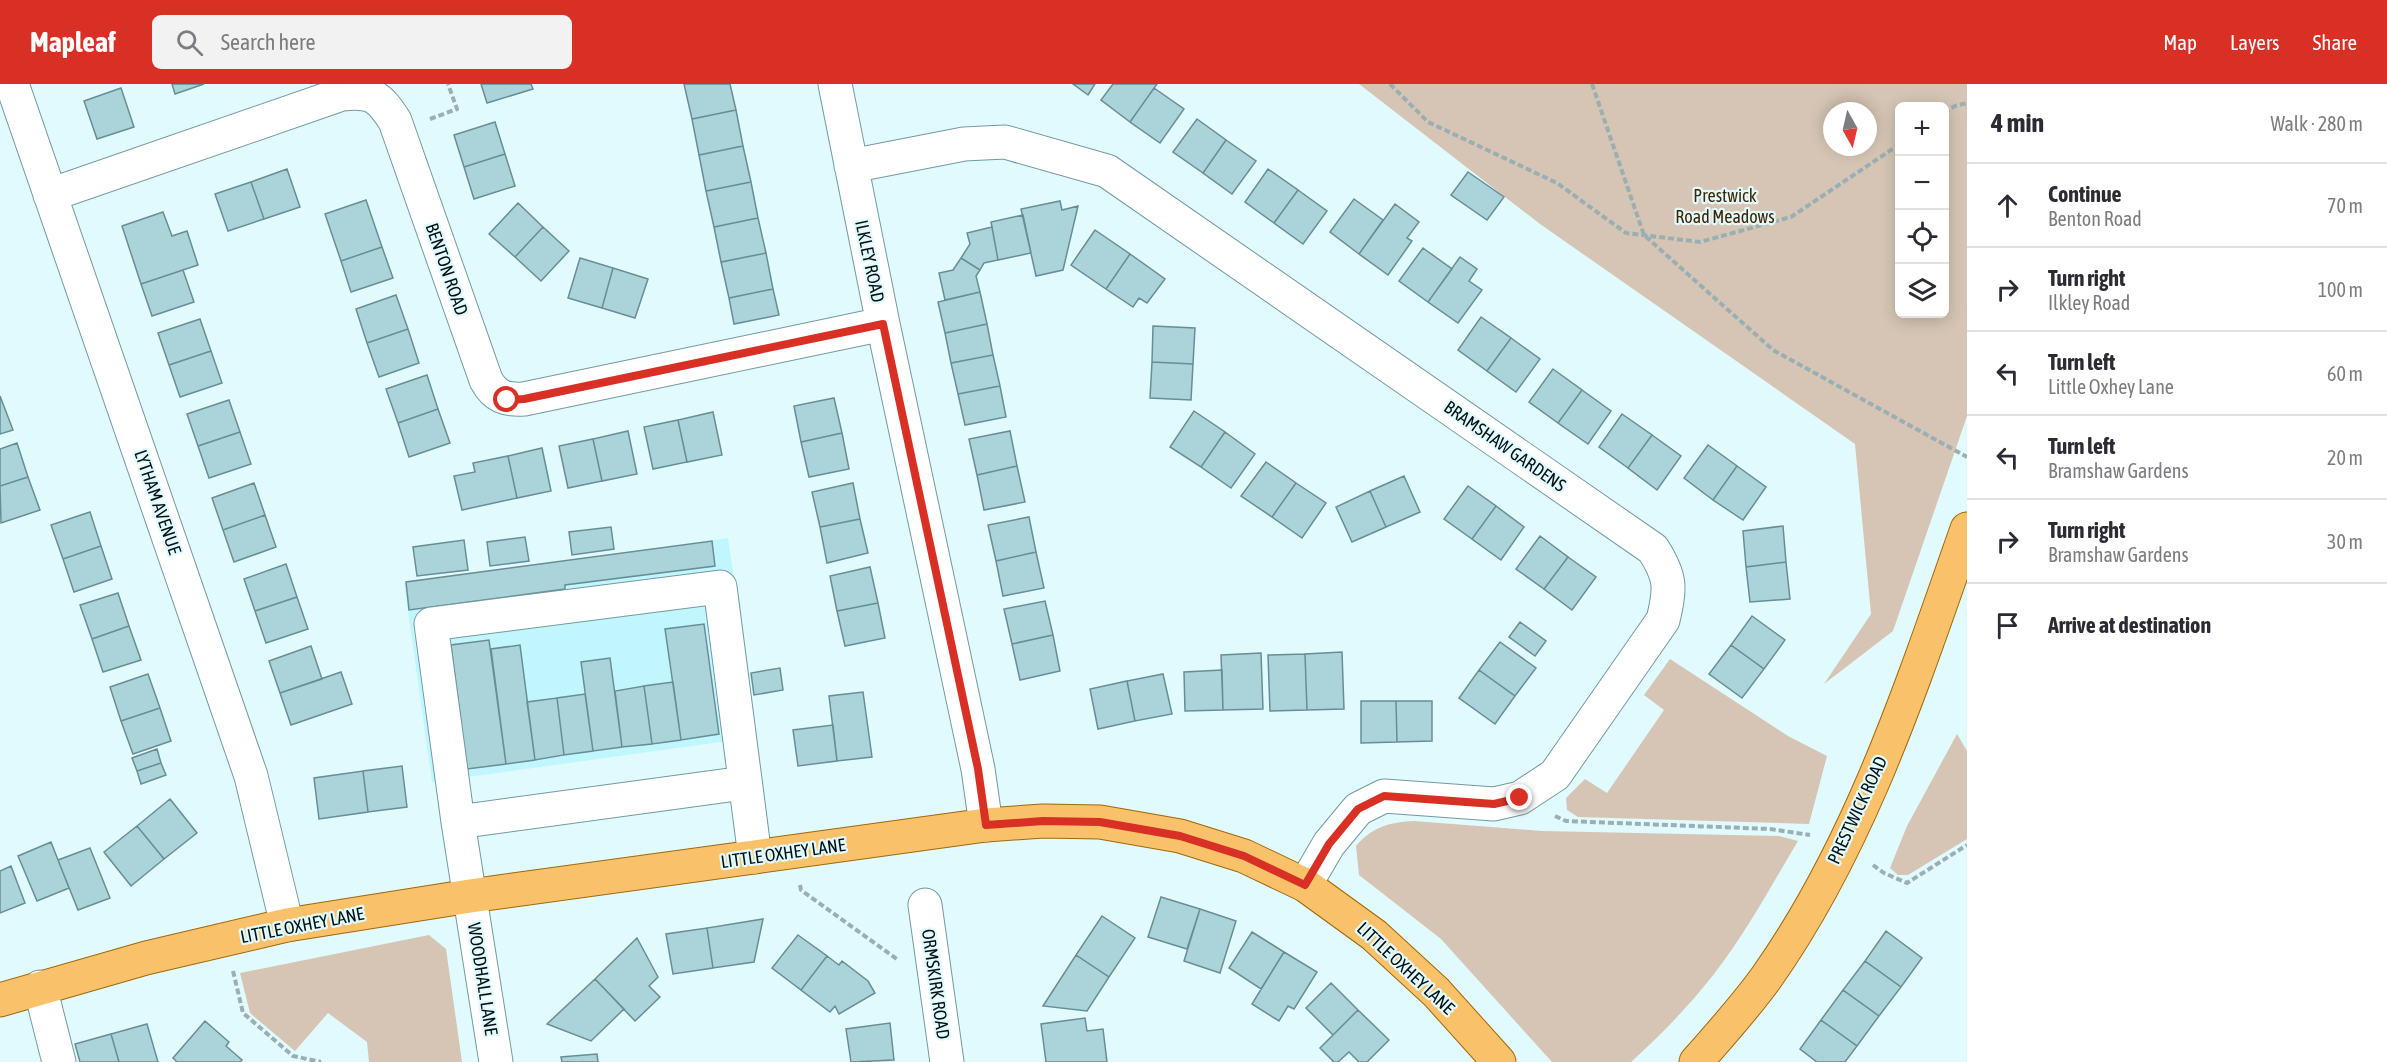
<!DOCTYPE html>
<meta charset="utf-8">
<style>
body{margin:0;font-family:"Asap Condensed",sans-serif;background:#f2f2f3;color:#2b2b33}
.controls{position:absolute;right:18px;top:18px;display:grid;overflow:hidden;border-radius:9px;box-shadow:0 3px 15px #0003}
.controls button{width:54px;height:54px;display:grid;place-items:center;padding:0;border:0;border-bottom:2px solid #e1e1e2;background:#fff;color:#2b2b33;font:30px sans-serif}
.compass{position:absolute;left:1823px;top:18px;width:54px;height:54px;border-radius:50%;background:#fff;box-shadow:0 3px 15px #0003;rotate:172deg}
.stop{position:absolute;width:18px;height:18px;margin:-14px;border:4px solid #d93025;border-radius:50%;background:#fff}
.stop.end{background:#d93025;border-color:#fff;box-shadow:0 2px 6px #0008}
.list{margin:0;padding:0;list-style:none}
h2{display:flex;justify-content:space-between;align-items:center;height:78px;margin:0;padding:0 24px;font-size:26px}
h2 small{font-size:20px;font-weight:400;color:#7c7c81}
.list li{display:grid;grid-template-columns:39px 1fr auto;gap:18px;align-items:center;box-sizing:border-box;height:84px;padding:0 24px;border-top:2px solid #e1e1e2}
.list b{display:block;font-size:22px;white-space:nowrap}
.list p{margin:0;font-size:20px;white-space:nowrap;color:#7c7c81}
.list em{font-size:20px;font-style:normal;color:#7c7c81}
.icon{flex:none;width:33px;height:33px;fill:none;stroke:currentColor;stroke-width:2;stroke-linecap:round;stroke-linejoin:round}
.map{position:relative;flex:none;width:1967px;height:978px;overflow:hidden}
header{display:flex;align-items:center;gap:36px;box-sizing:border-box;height:84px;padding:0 30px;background:#d93025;color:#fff}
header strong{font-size:28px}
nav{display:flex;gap:33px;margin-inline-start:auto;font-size:21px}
.search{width:420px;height:54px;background:#f2f2f3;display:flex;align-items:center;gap:15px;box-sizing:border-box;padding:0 21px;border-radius:9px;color:#7c7c81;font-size:22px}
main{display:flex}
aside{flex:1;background:#fff}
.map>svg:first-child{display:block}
.built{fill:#c2f6ff}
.green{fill:#d6c5b4;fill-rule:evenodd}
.building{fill:#aad3da;stroke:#678e95;stroke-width:1.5}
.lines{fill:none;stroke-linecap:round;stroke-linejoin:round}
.minor-casing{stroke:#739aa1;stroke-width:35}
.major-casing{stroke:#a0680b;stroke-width:35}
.path{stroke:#9aafb3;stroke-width:4;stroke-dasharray:6 3;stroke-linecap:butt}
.minor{stroke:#fff;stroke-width:33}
.major{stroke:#f9c16a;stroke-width:33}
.route{stroke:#d93025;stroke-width:8}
.labels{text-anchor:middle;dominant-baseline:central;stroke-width:4.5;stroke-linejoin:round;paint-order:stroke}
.park-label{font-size:18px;fill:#412503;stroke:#e1fafe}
.street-label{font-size:18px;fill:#031113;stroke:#e1fafe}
</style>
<header>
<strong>Mapleaf</strong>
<div class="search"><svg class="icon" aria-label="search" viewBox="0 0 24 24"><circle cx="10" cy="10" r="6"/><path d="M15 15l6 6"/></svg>Search here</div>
<nav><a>Map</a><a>Layers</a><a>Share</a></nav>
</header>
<main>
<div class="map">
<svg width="1967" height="978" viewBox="0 0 1967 978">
<rect width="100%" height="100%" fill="#e1fafe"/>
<!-- built -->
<path class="built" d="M728,454L757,653L432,698L404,499Z"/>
<!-- green -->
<path class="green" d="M1359,0H1967V332L1893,547L1824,600L1871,530L1855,360L1540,140ZM1944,22V230H1900V22ZM1832,27H1868V63H1832Z
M1670,575L1788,652L1827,672L1809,740L1578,733L1567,726L1566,714L1585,695L1607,709L1664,626L1644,611Z
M1957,650L1967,667V755L1908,791H1898L1890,784L1907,742Z
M1414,737L1542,747L1779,752L1798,757C1771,802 1746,849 1714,890C1689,922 1661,951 1631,978H1552L1441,855L1359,791L1356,762C1372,743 1390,738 1414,737Z
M429,851L446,865L462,978H369L367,958L328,929L295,967L250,929L240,889Z"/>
<!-- building -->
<path class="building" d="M172,0H204L175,10Z
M481,0H531L533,5L487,19Z
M684,0H730L736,26L692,35Z
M1073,0H1095L1088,11Z
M1113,0H1157L1130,38L1101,16Z
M121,4L134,43L97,55L84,17Z
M1154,4L1184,25L1160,59L1130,38Z
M736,26L743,62L699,71L692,35Z
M1197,35L1226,56L1203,89L1173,68Z
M495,38L505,70L464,83L454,51Z
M1226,56L1256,77L1232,110L1203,89Z
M743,62L751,98L706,107L699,71Z
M505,70L515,102L474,115L464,83Z
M287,85L300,123L264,135L251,98Z
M1268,85L1298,106L1274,139L1245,118Z
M1468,88L1504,113L1487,136L1451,111Z
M251,98L264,135L228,147L215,110Z
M751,98L758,134L714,143L706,107Z
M1298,106L1327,127L1303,160L1274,139Z
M1354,115L1383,136L1359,170L1330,148Z
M366,116L382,163L341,177L325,130Z
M1060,117L1062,126L1078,122L1063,186L1036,192L1021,125Z
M518,119L543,143L515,173L489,150Z
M1395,120L1419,138L1407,154L1412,157L1388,191L1359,170Z
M163,128L172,152L187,147L198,181L141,200L122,142Z
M1023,131L1031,169L998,176L991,138Z
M758,134L766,169L721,178L714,143Z
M543,143L569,167L541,197L515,173Z
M992,143L998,176L984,179L980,186L961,174L970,160L967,149Z
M1095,146L1130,170L1106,205L1071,181Z
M382,163L393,194L351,208L341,177Z
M1423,164L1452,185L1428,218L1399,197Z
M766,169L773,205L729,214L721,178Z
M1130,170L1165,195L1147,219L1139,214L1133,223L1106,205Z
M1460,173L1477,185L1469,197L1482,206L1458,239L1428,218Z
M580,174L613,184L602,224L568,214Z
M961,174L980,186L976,192L980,208L945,216L939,189L953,186Z
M613,184L648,195L635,234L602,224Z
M183,186L194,218L152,232L141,200Z
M773,205L779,231L734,240L729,214Z
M980,208L987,240L945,249L938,218Z
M396,211L408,245L367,259L356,225Z
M1481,233L1511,254L1487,287L1458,266Z
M200,235L211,267L169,281L158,249Z
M987,240L993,271L951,279L945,249Z
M1153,242L1195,244L1193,280L1152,278Z
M408,245L419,279L379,293L367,259Z
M1511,254L1540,275L1516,308L1487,287Z
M211,267L222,299L180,313L169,281Z
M993,271L1000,302L958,310L951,279Z
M1152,278L1193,280L1191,316L1150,314Z
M1553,285L1582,306L1558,339L1529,318Z
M427,291L438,325L398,339L386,305Z
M1000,302L1006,333L965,341L958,310Z
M1582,306L1611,327L1588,360L1558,339Z
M0,312L13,346L0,350Z
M834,314L842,349L801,358L794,322Z
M229,316L240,348L198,362L187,330Z
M438,325L450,359L409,373L398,339Z
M1194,327L1225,348L1201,383L1170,363Z
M713,328L722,371L687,378L678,336Z
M1622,330L1652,351L1628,384L1599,363Z
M678,336L687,378L653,385L644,343Z
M628,347L637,390L602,397L593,355Z
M1010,347L1017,382L977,391L969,355Z
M240,348L251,380L209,394L198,362Z
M1225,348L1255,370L1231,404L1201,383Z
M842,349L849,385L809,393L801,358Z
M1652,351L1681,372L1657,406L1628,384Z
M593,355L602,397L568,404L559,362Z
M17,359L28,393L0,402V365Z
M1708,361L1737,382L1713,416L1684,394Z
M542,364L551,407L517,414L508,372Z
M508,372L517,414L462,426L454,392L475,388L473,379Z
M1266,378L1296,399L1272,433L1241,412Z
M1017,382L1025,418L984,426L977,391Z
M1737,382L1766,403L1743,436L1713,416Z
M1404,392L1420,428L1386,443L1370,407Z
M28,393L40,426L1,439L0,402Z
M254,399L265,431L223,446L212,414Z
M853,399L860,435L820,443L812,408Z
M1296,399L1326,419L1302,454L1272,433Z
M1468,402L1496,422L1472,455L1444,435Z
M1370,407L1386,443L1352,458L1336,423Z
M1496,422L1524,443L1501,476L1472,455Z
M90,428L101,462L63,475L51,441Z
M265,431L276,463L234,478L223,446Z
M1029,433L1036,468L996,477L988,441Z
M860,435L868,469L827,479L820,443Z
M1783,442L1786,478L1746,483L1743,447Z
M611,443L614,465L572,471L569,448Z
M1540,452L1568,473L1544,505L1516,485Z
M525,453L529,477L490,482L487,458Z
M464,456L468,486L417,492L413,463Z
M712,457L715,482L565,501V505L409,526L406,498Z
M101,462L112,495L74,508L63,475Z
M1036,468L1044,504L1003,512L996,477Z
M1568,473L1596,493L1572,526L1544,505Z
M1786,478L1790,515L1750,518L1746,483Z
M286,480L297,513L255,527L244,495Z
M870,483L878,519L837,527L830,492Z
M118,509L129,542L92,555L80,521Z
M297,513L308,545L266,559L255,527Z
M1045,517L1053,551L1012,560L1004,525Z
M878,519L885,554L845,562L837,527Z
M1752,532L1785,556L1764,585L1731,561Z
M1520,538L1546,557L1535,572L1509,553Z
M704,540L719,650L681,656L665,545Z
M129,542L141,576L103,588L92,555Z
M1053,551L1060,587L1020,596L1012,560Z
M489,556L506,680L467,685L451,561Z
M1500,558L1536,584L1515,612L1479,586Z
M520,561L535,676L506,680L491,565Z
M1731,561L1764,585L1742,614L1709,590Z
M311,562L322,595L280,609L269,577Z
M1342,568L1344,625L1307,626L1305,570Z
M1261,569L1263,625L1223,626L1221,571Z
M1305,570L1307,626L1270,627L1268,571Z
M610,574L622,663L593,667L581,578Z
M780,584L783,606L754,611L751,589Z
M1222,586L1223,626L1185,627L1184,588Z
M1479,586L1515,612L1495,640L1459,614Z
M341,588L352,620L291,641L280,609Z
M148,590L160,624L121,637L110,603Z
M1163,590L1172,630L1135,637L1127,597Z
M1127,597L1135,637L1098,645L1090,605Z
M673,598L681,656L652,660L644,602Z
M644,602L652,660L622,663L615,607Z
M863,608L872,673L837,677L829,612Z
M585,610L593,667L564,671L557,614Z
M557,614L564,671L535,676L527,618Z
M1361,617H1396L1397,658L1361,659Z
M1396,617H1432V657L1397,658Z
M160,624L171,657L133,670L121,637Z
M833,641L837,677L798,682L793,646Z
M157,665L161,679L137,687L132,674Z
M161,679L166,691L141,700L137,687Z
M402,682L407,723L368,728L363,687Z
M363,687L368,728L319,735L314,694Z
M170,715L197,749L164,775L137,742Z
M137,742L164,775L131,802L104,768Z
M51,758L69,804L37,817L18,772Z
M90,764L110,814L78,826L58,776Z
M11,782L25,819L0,829V787Z
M1161,813L1200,825L1187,865L1148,853Z
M1200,825L1236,837L1220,889L1184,877Z
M1102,832L1135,854L1109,893L1076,871Z
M763,835L754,878L713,884L707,844Z
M707,844L713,884L673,890L666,850Z
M1886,847L1922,874L1901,903L1865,877Z
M1252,848L1284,868L1261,905L1229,884Z
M798,851L827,872L801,906L772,884Z
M637,854L658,893L649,902L660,913L635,937L595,895Z
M1284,868L1317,888L1294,925L1288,922L1279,937L1252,920Z
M1076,871L1109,893L1087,927L1043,922Z
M827,872L839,881L842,877L868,897L875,909L839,930L835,922L830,928L801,906Z
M1865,877L1901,903L1879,932L1843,906Z
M595,895L624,925L591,957L547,940Z
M1331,899L1358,926L1333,951L1306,924Z
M1843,906L1879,932L1857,962L1821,936Z
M1358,926L1389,956L1367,978H1359L1349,968L1338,978H1334L1320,964Z
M1085,934L1087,947L1103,945L1107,978H1046L1041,940Z
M1821,936L1857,962L1845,978H1817L1800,965Z
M205,937L229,958L226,962L242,976L240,978H177L173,974Z
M890,939L894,976L851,978L846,945Z
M147,940L158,978H119L111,950Z
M111,950L119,978H80L75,960Z
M597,970L598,978H562L561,973Z"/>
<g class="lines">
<defs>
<path id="minor" d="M12,0L251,692L287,841
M835,0L883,240L978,685L986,741
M851,82L964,60L1005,58L1107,87L1653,465C1671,493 1671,504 1663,536L1555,691L1520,714L1494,720L1384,712L1358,725L1329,760L1305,801
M50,111L342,10C372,7 379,12 395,37L486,296C495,313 506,316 524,315L883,240
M458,738L744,699
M925,821L947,978
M40,903L59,978
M496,978L458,738L431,540L720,503L755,773"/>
<path id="major" d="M0,916L146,874L287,841L470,812L986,741L1043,737L1100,738L1180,752L1244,772L1305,801L1374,851L1436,908L1499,978
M1696,978C1720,951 1745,923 1766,894C1861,760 1913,598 1967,445"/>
</defs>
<!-- minor casing -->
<use href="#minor" class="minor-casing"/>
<!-- major casing -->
<use href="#major" class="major-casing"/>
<!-- path -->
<path class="path" d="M1390,0L1428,38L1557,99L1626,149L1700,158L1791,133L1900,60
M1592,0L1644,151L1773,266L1967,373
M1944,29L1955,22L1967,19
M430,35L457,25L448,0
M1555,732L1566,737L1770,745L1810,751
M1873,781L1884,789L1907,799L1967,761
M800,801L801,806L898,876
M233,887L243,929L293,972L321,978"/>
<!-- minor -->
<use href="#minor" class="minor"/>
<!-- major -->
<use href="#major" class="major"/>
</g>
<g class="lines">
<!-- route -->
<path class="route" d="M507,316L524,315L883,240L978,685L986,741L1043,737L1100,738L1180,752L1244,772L1305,801L1329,760L1358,725L1384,712L1494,720L1520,714"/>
</g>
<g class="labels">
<!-- park labels -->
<g class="park-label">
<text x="1725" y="111">Prestwick<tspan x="1725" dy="21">Road Meadows</tspan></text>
</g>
<!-- street labels -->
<g class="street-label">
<text transform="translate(870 177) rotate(78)">ILKLEY ROAD</text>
<text transform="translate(447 185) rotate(71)">BENTON ROAD</text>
<text transform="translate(1505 362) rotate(35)">BRAMSHAW GARDENS</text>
<text transform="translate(158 418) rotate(71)">LYTHAM AVENUE</text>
<text transform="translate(1857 726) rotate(-65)">PRESTWICK ROAD</text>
<text transform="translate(783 769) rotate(-8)">LITTLE OXHEY LANE</text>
<text transform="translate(302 841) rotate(-11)">LITTLE OXHEY LANE</text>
<text transform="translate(1406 884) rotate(43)">LITTLE OXHEY LANE</text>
<text transform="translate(483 895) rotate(81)">WOODHALL LANE</text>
<text transform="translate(936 900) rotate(82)">ORMSKIRK ROAD</text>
</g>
</g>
</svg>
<div class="controls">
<button>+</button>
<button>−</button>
<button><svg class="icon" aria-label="locate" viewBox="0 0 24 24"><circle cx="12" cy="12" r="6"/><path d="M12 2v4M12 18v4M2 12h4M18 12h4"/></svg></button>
<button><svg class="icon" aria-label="layers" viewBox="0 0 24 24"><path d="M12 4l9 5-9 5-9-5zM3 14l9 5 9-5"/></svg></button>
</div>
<svg class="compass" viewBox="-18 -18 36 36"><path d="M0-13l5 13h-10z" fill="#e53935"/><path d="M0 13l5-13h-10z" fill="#7c7c81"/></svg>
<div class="stop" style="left:507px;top:316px"></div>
<div class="stop end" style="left:1520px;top:714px"></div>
</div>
<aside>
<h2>4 min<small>Walk · 280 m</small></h2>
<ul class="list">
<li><svg class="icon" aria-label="ahead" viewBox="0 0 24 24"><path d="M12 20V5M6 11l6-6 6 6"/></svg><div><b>Continue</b><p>Benton Road</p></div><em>70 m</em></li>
<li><svg class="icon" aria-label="right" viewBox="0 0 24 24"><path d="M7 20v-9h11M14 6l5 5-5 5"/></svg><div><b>Turn right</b><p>Ilkley Road</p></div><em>100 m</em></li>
<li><svg class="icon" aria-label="left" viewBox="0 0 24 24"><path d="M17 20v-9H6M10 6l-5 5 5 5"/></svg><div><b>Turn left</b><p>Little Oxhey Lane</p></div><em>60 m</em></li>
<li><svg class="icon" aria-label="left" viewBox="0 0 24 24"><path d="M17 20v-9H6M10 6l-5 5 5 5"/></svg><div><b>Turn left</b><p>Bramshaw Gardens</p></div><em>20 m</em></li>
<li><svg class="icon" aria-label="right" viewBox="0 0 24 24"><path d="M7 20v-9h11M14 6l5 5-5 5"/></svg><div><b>Turn right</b><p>Bramshaw Gardens</p></div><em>30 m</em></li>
<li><svg class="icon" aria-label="arrive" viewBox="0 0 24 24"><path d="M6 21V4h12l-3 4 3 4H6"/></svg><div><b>Arrive at destination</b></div></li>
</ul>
</aside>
</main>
